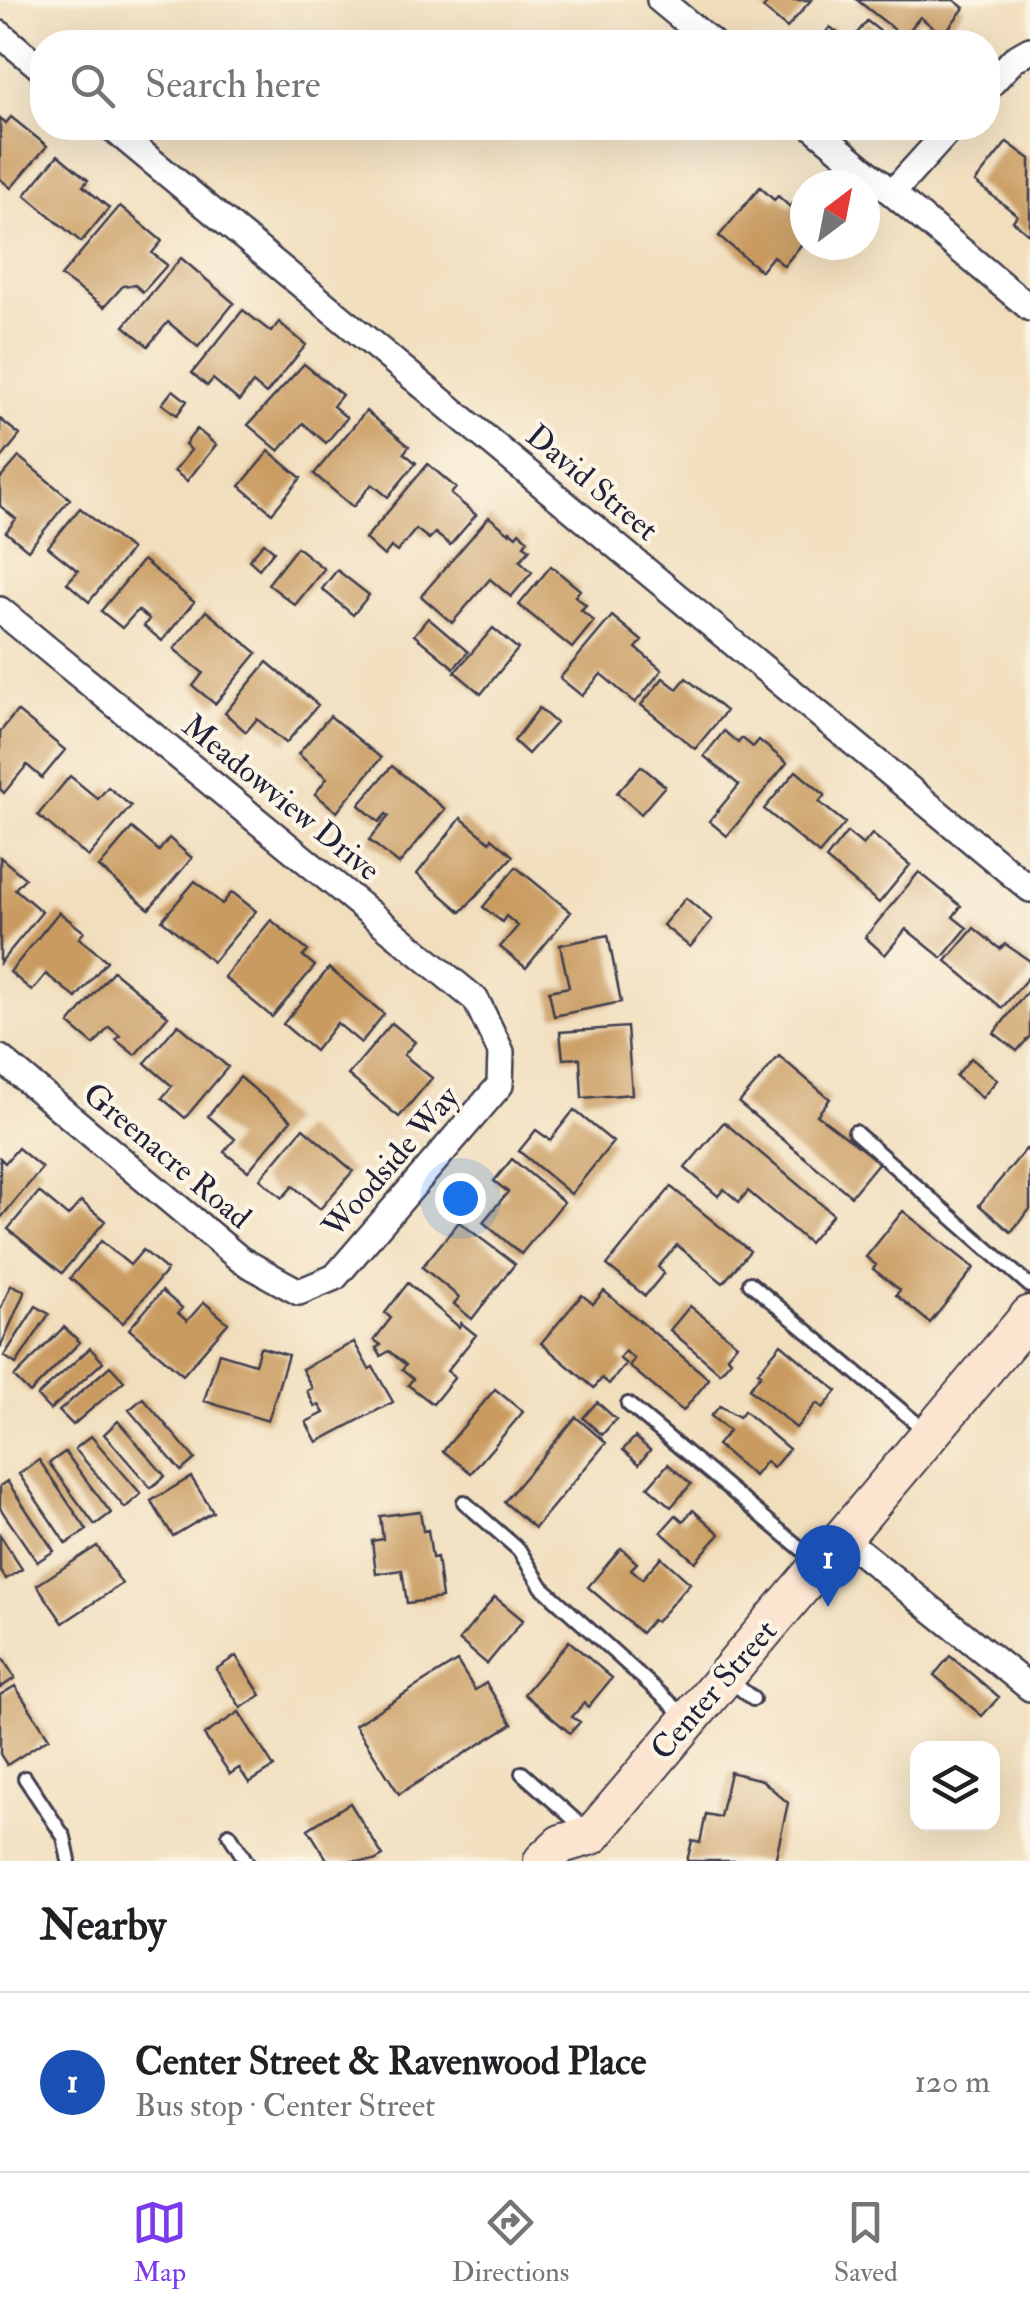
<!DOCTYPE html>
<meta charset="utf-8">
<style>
body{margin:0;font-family:"IM FELL Double Pica",serif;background:#f6f6f6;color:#202124}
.controls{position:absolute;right:30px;bottom:30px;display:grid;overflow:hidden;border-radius:20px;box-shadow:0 10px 40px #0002}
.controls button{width:90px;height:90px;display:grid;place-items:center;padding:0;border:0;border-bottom:2px solid #e0e0e0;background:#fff;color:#202124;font:50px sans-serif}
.compass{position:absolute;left:790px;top:170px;width:90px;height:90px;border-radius:50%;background:#fff;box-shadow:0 10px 40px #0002;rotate:32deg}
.you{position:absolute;left:460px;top:1198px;width:35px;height:35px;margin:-25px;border:8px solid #fff;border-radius:50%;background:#1a73e8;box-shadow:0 0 0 15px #1a73e833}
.badge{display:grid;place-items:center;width:65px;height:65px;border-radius:50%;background:#7c3aed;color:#fff;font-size:32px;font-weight:700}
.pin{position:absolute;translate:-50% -82px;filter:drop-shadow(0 2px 5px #0008)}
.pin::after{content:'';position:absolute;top:52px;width:35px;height:30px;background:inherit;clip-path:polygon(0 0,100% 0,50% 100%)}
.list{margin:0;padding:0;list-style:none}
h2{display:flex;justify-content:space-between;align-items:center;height:130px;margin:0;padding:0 40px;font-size:42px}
h2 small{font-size:32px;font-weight:400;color:#757577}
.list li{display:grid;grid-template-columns:65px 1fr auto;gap:30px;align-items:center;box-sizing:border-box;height:180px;padding:0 40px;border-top:2px solid #e0e0e0}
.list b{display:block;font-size:38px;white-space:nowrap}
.list p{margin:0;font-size:32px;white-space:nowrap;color:#757577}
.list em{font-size:32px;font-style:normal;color:#757577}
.icon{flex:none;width:55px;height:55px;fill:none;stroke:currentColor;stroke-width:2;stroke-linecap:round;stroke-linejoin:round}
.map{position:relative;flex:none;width:1030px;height:1861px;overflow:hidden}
.search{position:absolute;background:#fff;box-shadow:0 10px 40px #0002;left:30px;right:30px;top:30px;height:110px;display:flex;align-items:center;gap:25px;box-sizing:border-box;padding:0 35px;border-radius:40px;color:#757577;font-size:38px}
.sheet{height:310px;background:#fff}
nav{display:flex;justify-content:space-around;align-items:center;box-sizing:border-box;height:140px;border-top:2px solid #e0e0e0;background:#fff;font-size:28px;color:#757577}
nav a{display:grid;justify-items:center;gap:5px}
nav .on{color:#7c3aed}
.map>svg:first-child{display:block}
.building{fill:#c99b60}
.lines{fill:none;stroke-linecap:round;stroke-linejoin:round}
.lane-casing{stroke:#413e4e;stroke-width:18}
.street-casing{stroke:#413e4e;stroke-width:30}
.secondary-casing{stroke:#413e4e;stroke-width:42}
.lane{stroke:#fff;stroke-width:12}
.street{stroke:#fff;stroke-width:25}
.secondary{stroke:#fce5d0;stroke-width:38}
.labels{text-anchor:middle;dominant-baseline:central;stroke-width:8;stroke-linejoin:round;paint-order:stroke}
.street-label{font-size:32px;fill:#22223b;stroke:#fcf5e5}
</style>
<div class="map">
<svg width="1030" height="1861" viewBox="0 0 1030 1861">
<rect width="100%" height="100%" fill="#fcf5e5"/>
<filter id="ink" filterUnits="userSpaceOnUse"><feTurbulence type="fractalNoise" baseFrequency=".01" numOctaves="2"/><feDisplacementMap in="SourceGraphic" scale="20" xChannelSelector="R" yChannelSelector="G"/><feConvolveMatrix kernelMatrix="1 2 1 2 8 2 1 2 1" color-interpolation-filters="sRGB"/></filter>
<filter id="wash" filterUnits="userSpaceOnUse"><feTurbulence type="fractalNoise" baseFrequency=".0048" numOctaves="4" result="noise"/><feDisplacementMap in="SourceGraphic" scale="40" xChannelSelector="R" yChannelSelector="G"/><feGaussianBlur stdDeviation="2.25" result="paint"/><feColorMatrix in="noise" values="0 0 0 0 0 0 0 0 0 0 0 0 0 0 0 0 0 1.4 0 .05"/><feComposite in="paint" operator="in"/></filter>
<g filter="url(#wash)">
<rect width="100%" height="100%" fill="#f1debd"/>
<g id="blocks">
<!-- building -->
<path class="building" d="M770,0H811L787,28L763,8Z
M857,0H954L964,8L943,35L920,17L904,37Z
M867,21L894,42H818L830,27L850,42Z
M11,117L47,146L11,188L0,179V118L6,123Z
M1007,142L1030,159V235L1013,221L1017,215L975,182Z
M58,155L88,180L83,186L109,208L81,242L25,195Z
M760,187L774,200L778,196L790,207L794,202L805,212V240L784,266L773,256L761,271L719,236Z
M120,206L162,241L152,253L167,265L143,292L135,285L123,286L104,307L61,276Z
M181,258L234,303L198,347L168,322L148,346L124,326Z
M243,310L271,332L279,322L306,345L266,394L253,383L239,401L213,379L207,386L192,373Z
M304,364L342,395L333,406L347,418L326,443L303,423L279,451L248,425Z
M173,390L187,401L177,415L162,404Z
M366,411L409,446L404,453L416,463L388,497L372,484L353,507L314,474Z
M0,419L20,435L0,460Z
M197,429L216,445L187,481L174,471L191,450L185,444Z
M269,451L301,478L272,513L240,486Z
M19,457L70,499L28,550L6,532L16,519L0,506V479Z
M428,464L456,488L451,494L476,515L450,545L435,533L429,539L416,529L397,552L391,547L384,556L365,539Z
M80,508L131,550L89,602L67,583L78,571L48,547Z
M489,517L509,533L510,531L516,536L519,532L528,540L524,545L530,549L520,561L532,572L511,597L490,579L452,623L421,596Z
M264,543L274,551L259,569L249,560Z
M297,547L324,569L295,605L268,584Z
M143,560L194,602L162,641L144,626L149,619L138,610L122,628L101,611Z
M551,566L580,590L575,596L586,605L581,610L594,621L572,648L519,605Z
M337,570L369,595L353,615L322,589Z
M206,611L257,653L215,704L193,686L203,673L174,649Z
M612,616L642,641L636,648L662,670L635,703L601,674L582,696L560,678Z
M428,618L468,652L454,668L414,635Z
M493,628L518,649L481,694L455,672Z
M267,662L318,705L286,743L257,719L246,732L225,713Z
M663,678L677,689L686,678L726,711L695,749L641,705Z
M539,708L556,723L528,754L514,741Z
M17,711L65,750L42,778L27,765L4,793L0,789V732Z
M330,716L381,758L337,812L315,794L327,778L298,754Z
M724,731L738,743L742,738L753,747L759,740L787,763L727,836L709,821L739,785L704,756Z
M392,766L445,809L399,864L369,840L389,816L386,814L379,822L359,805Z
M641,766L665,786L641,814L617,793Z
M796,771L825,795L819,802L845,823L819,854L764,809Z
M70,776L98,799L108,787L131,806L88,857L38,815Z
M461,818L490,842L492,838L513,856L461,912L417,874Z
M132,828L159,851L169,838L192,858L149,909L99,867Z
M847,832L863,845L872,834L910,865L879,903L826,859Z
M0,857L25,878L15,889L42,912L0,963Z
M516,867L571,912L526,968L500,947L518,926L506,916L502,922L483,907Z
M919,872L961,906L953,917L967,928L942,958L906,929L885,955L865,937Z
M195,881L222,904L232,892L256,911L213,962L162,920Z
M686,898L712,920L690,947L663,925Z
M59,912L84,932L79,938L107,961L76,998L46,974L32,991L10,972Z
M271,920L308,951L303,956L315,966L272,1017L224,977Z
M974,928L1000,949L1005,944L1030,961V975L1002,1008L946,961Z
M608,935L621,1002L554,1016L549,991L569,987L560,945Z
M329,968L384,1014L361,1043L337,1023L315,1051L283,1024Z
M113,971L168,1016L135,1055L116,1040L120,1036L109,1027L94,1045L69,1024Z
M1030,988V1036L1017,1051L994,1033Z
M392,1023L415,1042L404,1055L432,1078L399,1117L348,1075Z
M178,1024L228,1067L185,1118L162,1098L172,1086L145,1063Z
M627,1027L632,1094L582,1098L580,1058L563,1059L560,1032Z
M779,1056L830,1099L817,1115L879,1162L851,1196L739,1103Z
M971,1058L997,1080L982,1098L956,1076Z
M240,1077L291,1120L248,1171L224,1152L235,1139L208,1116Z
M574,1110L613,1142L571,1194L519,1151L536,1130L550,1140Z
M724,1122L833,1214L809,1243L748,1191L739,1202L724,1189L718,1196L685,1168Z
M303,1128L353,1171L320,1209L293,1186L282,1198L260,1179Z
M18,1148L42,1168L0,1219V1158L5,1163Z
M1026,1149L1030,1153V1209L1011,1232L979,1205Z
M512,1159L564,1202L521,1254L483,1222L508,1192L494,1181Z
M671,1187L750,1251L723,1283L677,1245L658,1267L664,1273L645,1296L607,1265Z
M39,1192L68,1216L81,1201L105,1221L62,1273L8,1229Z
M903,1211L974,1268L930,1323L896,1295L900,1290L873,1269L876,1265L866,1257Z
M459,1222L515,1264L472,1319L454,1304L459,1297L422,1267Z
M101,1241L130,1265L143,1250L167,1270L123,1323L70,1278Z
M408,1283L459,1327L461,1323L476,1335L447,1371L455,1377L433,1404L408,1385L413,1379L402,1370L406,1365L389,1351L381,1356L376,1348L381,1345L374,1340L391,1318L385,1313Z
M11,1285L25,1291L0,1348V1310Z
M162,1291L182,1308L178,1313L187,1321L204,1302L228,1323L183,1375L129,1329Z
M604,1291L709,1379L683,1411L629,1366L634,1359L625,1351L619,1358L626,1364L609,1384L602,1378L594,1388L541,1343L582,1295L593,1304Z
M36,1306L49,1314L16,1364L4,1356Z
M690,1306L737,1344L727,1356L731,1360L720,1373L670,1330Z
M64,1327L80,1342L30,1393L14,1377Z
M354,1342L369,1369L373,1367L393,1402L317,1442L306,1422L324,1413L319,1405L315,1407L307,1391L312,1388L302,1369Z
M781,1344L837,1391L823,1408L817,1403L796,1428L749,1389L761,1374L758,1372Z
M260,1347L288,1355L268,1421L204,1401L219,1353L255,1364Z
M90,1348L103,1362L50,1410L37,1396Z
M110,1366L124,1381L73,1425L59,1411Z
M495,1389L523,1412L471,1473L443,1451Z
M143,1398L195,1459L181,1471L129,1410Z
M597,1402L616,1419L602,1435L583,1418Z
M720,1406L739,1417L744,1411L789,1449L773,1468L766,1461L754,1476L717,1445L729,1431L711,1416Z
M576,1417L606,1443L535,1528L504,1502Z
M118,1421L165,1476L151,1488L104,1434Z
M91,1436L141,1494L125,1508L75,1449Z
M635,1437L650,1450L639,1464L623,1450Z
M65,1452L111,1513L95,1525L49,1463Z
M39,1460L87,1530L66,1544L19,1474Z
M668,1464L691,1484L671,1507L648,1487Z
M191,1477L213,1512L173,1536L151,1501Z
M7,1481L54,1551L37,1562L0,1508V1486Z
M693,1510L720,1534L695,1562L661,1532L676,1515L683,1521Z
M420,1511L423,1531L428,1530L432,1558L437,1557L442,1598L407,1603L402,1570L376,1574L372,1541L383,1539L380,1516Z
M0,1535L22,1569L6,1579L0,1570Z
M97,1546L122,1584L63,1623L37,1585Z
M621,1548L637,1563L631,1569L642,1579L661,1557L690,1583L656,1622L652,1620L641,1633L588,1587Z
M495,1597L523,1620L487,1664L459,1640Z
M569,1641L612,1678L588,1707L584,1703L572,1717L580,1722L570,1733L524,1694Z
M0,1654L15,1678L0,1688Z
M236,1656L261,1695L241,1708L216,1669Z
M950,1656L999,1697L982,1716L934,1675Z
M457,1661L475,1690L486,1683L512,1724L399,1794L355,1725Z
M15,1686L49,1738L7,1765L0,1754V1695Z
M239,1712L274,1767L249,1783L239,1768L230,1774L204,1735Z
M730,1772L762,1780L788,1803L775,1861H687L692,1841L700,1843L706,1814L720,1817Z
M350,1803L383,1856L374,1861H328L308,1829Z"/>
</g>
</g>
<g filter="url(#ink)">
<use href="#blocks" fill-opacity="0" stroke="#413e4e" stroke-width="2.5"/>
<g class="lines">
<defs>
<path id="lane" d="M855,1132L1030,1286
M750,1283L928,1433
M628,1404L818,1563
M464,1502L519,1550L542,1587L686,1717
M730,1680L753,1699
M522,1773L586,1830
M25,1778L64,1837L69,1861
M229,1834L246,1861"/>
<path id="street" d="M660,0L711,42
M0,34L42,69
M988,87L1014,59L1030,50
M112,128L1030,889
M814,128L1030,308
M892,193L951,128
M0,610L476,1000L501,1052L500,1085L335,1277L299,1292L241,1260L0,1058
M843,1538L1030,1688"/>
<path id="secondary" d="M543,1861L561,1844L592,1835L1030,1315"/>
</defs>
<!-- lane casing -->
<use href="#lane" class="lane-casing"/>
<!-- street casing -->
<use href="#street" class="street-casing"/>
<!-- secondary casing -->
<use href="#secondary" class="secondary-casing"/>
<!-- lane -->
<use href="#lane" class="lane"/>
<!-- street -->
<use href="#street" class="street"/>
<!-- secondary -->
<use href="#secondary" class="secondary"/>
</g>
</g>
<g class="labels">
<!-- street labels -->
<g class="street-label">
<text transform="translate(592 483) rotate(40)">David Street</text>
<text transform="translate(281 798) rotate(39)">Meadowview Drive</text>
<text transform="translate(167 1156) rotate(40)">Greenacre Road</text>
<text transform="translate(391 1162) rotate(-49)">Woodside Way</text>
<text transform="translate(714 1690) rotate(-49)">Center Street</text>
</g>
</g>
</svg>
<div class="controls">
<button><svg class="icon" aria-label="layers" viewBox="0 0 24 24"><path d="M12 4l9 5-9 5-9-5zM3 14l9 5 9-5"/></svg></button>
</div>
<svg class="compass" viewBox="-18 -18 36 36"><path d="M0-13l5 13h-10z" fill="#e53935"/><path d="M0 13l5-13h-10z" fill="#757577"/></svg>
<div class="you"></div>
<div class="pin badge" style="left:828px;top:1607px;background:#1a4fb4">1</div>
<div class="search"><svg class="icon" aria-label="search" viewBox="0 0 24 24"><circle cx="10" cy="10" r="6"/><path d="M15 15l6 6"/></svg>Search here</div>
</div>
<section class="sheet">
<h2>Nearby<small></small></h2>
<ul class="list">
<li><span class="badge" style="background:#1a4fb4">1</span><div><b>Center Street &amp; Ravenwood Place</b><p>Bus stop · Center Street</p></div><em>120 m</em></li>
</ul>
</section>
<nav>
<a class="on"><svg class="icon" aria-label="map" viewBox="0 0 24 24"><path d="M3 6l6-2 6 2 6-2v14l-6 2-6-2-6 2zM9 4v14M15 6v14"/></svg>Map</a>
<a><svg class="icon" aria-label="directions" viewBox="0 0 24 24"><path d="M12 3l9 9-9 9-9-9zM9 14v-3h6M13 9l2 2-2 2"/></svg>Directions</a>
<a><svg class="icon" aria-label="saved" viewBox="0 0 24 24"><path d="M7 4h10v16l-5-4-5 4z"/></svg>Saved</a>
</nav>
